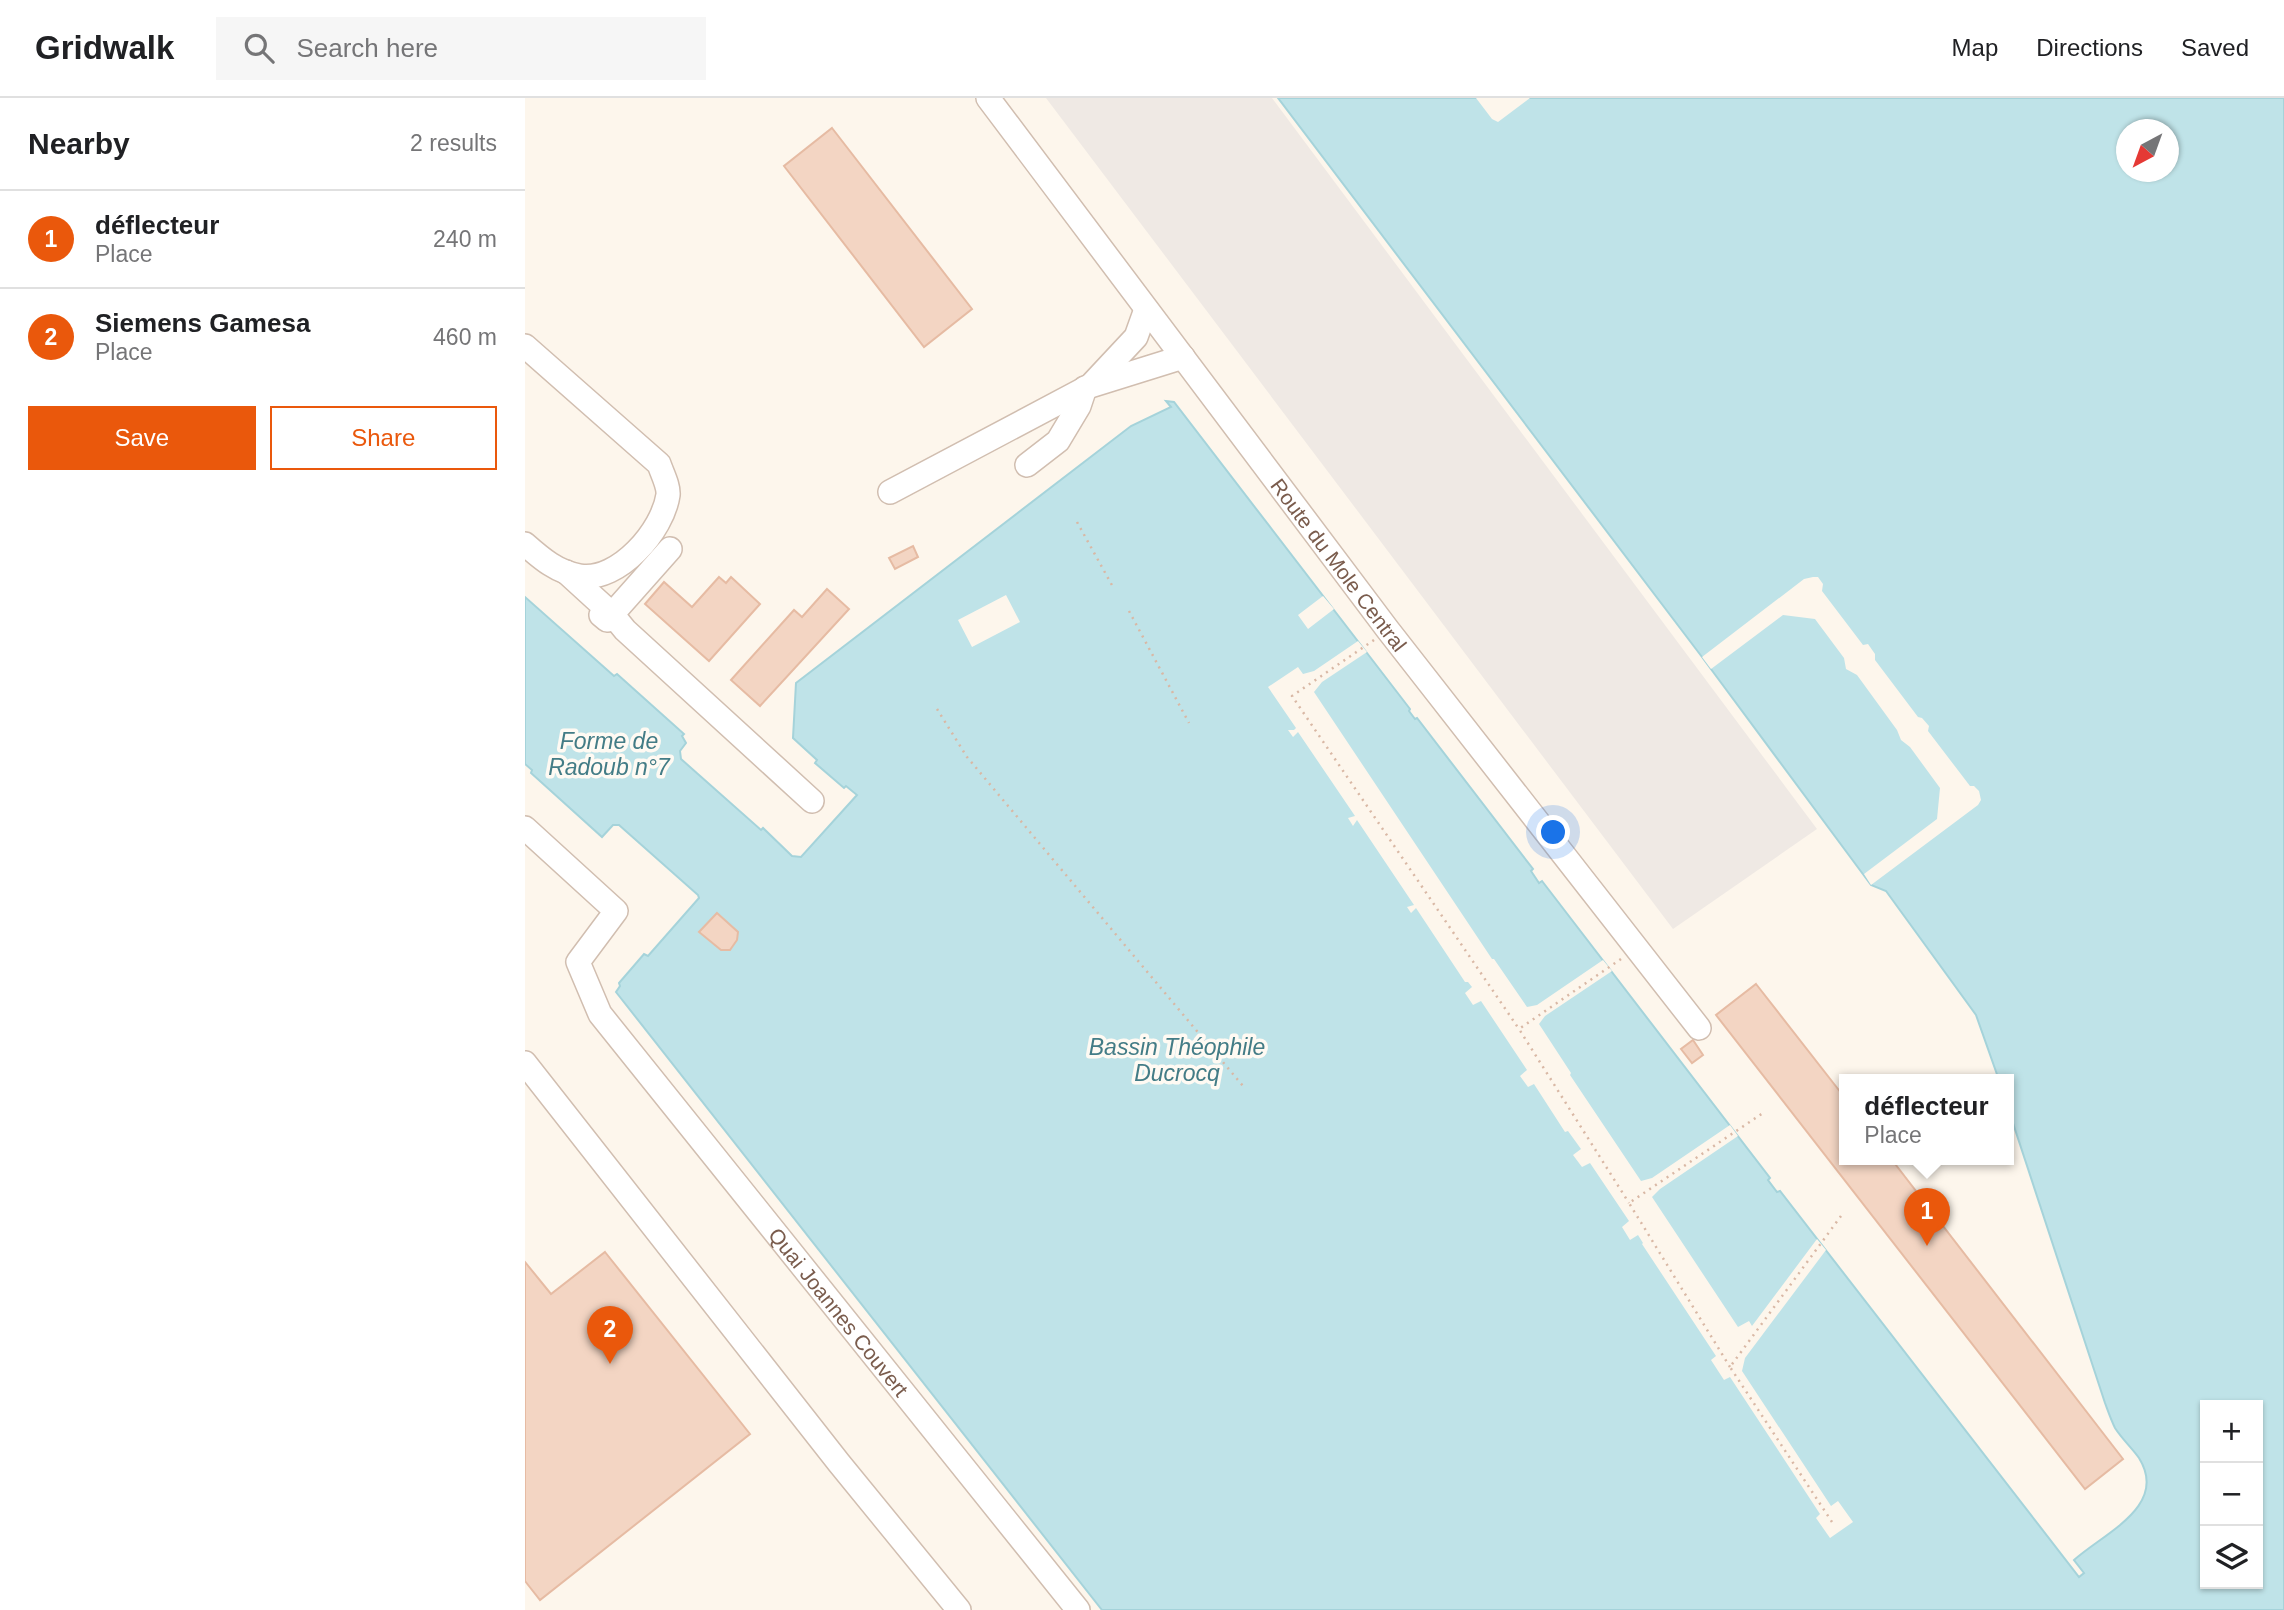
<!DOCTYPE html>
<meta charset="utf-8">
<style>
body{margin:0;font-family:Arial,sans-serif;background:#f6f6f6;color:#202124}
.controls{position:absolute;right:21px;bottom:21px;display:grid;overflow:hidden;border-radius:0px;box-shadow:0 2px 5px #0004}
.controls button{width:63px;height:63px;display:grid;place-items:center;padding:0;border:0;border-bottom:2px solid #e0e0e0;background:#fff;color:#202124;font:35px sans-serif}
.compass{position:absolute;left:1591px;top:21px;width:63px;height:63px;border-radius:50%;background:#fff;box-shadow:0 2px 5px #0004;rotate:221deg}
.you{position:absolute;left:1029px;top:735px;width:24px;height:24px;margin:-18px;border:5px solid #fff;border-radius:50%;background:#1a73e8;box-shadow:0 0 0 10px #1a73e833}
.badge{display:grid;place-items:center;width:46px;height:46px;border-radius:50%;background:#ea580c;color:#fff;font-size:23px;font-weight:700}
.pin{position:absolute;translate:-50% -58px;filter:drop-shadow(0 2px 4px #0008)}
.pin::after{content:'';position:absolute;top:37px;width:24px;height:21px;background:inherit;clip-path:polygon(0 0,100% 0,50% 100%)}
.popup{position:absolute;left:1314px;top:976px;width:175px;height:91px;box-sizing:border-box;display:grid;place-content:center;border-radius:0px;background:#fff;filter:drop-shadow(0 2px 5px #0005);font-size:23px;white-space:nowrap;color:#757577}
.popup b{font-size:26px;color:#202124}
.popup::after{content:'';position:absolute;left:50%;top:100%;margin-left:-14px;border:14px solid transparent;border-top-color:#fff}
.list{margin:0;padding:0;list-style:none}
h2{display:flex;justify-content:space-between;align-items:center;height:91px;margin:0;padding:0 28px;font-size:30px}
h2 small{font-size:23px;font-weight:400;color:#757577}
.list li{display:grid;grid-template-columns:46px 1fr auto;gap:21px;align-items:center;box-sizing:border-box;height:98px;padding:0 28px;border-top:2px solid #e0e0e0}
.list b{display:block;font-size:26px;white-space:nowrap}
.list p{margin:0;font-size:23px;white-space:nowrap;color:#757577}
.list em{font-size:23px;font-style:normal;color:#757577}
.actions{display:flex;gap:14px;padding:21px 28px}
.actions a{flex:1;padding:16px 0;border:2px solid #ea580c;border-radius:0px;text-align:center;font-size:24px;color:#ea580c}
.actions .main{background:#ea580c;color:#fff}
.icon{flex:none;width:38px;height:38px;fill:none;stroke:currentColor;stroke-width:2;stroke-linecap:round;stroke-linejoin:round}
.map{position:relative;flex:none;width:1759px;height:1512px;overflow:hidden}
header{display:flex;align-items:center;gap:42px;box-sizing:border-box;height:98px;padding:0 35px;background:#fff;border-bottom:2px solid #e0e0e0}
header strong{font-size:33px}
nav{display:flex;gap:38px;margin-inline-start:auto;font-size:24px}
.search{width:490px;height:63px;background:#f6f6f6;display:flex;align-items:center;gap:18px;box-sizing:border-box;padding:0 24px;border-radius:0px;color:#757577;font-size:26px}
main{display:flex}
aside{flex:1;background:#fff}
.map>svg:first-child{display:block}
.industrial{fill:#efe9e4}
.water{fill:#bfe3e8;stroke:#a5d3da;stroke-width:2;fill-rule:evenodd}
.pier{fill:#fdf6ec}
.building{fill:#f3d5c3;stroke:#e6bba3;stroke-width:2}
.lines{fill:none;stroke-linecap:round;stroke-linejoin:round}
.minor-casing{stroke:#d1beb0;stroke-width:26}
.path{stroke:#d9b8a5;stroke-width:2.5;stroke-dasharray:2 5;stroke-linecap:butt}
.minor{stroke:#fff;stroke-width:23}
.labels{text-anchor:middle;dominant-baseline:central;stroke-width:7;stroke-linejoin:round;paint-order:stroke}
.street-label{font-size:21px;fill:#7a5c4d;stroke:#fffaf3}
.water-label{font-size:23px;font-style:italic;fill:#437c86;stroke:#fffaf3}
</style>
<header>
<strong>Gridwalk</strong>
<div class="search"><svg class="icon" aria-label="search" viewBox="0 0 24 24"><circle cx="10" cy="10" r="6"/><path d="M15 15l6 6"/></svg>Search here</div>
<nav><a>Map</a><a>Directions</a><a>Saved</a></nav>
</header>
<main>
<aside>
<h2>Nearby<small>2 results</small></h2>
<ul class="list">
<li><span class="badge">1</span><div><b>déflecteur</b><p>Place</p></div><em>240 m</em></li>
<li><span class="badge">2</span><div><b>Siemens Gamesa</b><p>Place</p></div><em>460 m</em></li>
</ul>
<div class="actions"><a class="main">Save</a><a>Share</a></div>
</aside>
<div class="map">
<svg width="1759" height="1512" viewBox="0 0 1759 1512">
<rect width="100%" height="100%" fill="#fdf6ec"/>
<!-- industrial -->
<path class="industrial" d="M521,0H747L1292,731L1148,831Z"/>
<!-- water -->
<path class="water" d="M753,0H1759V1512H577L91,894L95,888L94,885L119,856L123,858L174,800L173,797L94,727H88L77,739L6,675L7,672L0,666V499L89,578L92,576L159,636L157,638L161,645L155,653L156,661L236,732L238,730L267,758L276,759L332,697L321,688L319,690L290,665L292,662L268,640L271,585L606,328L646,309L641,303L649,304L885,611L884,613L890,621L892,620L1008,771L1006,773L1014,785L1017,783L1245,1080L1243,1082L1252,1094L1255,1093L1554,1479L1559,1475L1549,1462C1579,1435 1644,1408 1614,1360C1607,1350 1597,1341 1590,1330C1586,1322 1583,1313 1580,1305L1484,1013V982H1474L1451,917L1361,793L1346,787L1177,559ZM1602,32H1644V74H1602ZM1680,1307H1733V1486H1680Z"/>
<!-- pier -->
<path class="pier" d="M951,0H1005L973,24L967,21Z
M1288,479H1293L1298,486L1297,493L1338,547L1343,546L1350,556V562L1393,619L1397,620L1404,628L1403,633L1445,688H1449L1454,693L1456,702L1453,707L1346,787L1339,776L1412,721L1415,690L1385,649L1376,642L1372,632L1332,577L1321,571L1319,560L1290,521L1258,517L1186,571L1177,559L1279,481Z
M481,497L495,524L447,549L433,522Z
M798,498L809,511L783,531L773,517Z
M833,543L842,554L797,584L789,594L967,861H969L1002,909L1012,907L1078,862L1087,873L1020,918L1014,926L1046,975L1045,977L1116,1083L1127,1080L1205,1027L1213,1038L1135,1091L1127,1099L1213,1229L1224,1223L1227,1228L1292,1141L1301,1152L1220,1260L1217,1273L1306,1408L1313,1403L1328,1424L1305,1440L1291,1420L1295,1416L1205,1279L1199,1282L1186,1262L1191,1258L1117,1146L1118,1145L1113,1137L1105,1142L1097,1129L1104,1123L1065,1065L1057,1069L1048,1057L1056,1051L1043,1033L1040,1034L1009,986L1003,989L995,978L1002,972L956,903L948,907L940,895L947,889L943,884H940L891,810L886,815L882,809L889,807L832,722L828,728L823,720L830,718L773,634L768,639L763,632H769L771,630L743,589L773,569L778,576L789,573Z"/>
<!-- building -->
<path class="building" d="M307,30L447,211L399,249L259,68Z
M388,448L393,459L370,471L364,460Z
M194,479L201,485L206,479L235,506L184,563L120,506L139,484L167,509Z
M302,491L324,511L235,608L206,582L269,512L277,519Z
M192,815L213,834L212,842L205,852H196L174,834Z
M1231,886L1320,1000V1062H1367L1598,1361L1560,1391L1191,917Z
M1168,942L1178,957L1167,965L1156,951Z
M80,1154L225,1336L15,1502L0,1483V1164L26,1196Z"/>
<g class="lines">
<defs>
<g id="minor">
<path id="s1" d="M463,0L863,532L1174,930"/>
<path d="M0,248L134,366C137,375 144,388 143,397C138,432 94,484 55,478C32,474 17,461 0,446"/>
<path d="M568,285L611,239L621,211"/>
<path d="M502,367L533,343L554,308L560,290"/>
<path d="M365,394L565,288L658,259"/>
<path d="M41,474L87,516L100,532L287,703"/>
<path d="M76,517L82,522L145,451"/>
<path id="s2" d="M0,730L91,813L53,864L75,916L553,1512"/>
<path d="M0,965L314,1365L434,1512"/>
</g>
</defs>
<!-- minor casing -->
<use href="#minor" class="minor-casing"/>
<!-- path -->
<path class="path" d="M552,424L588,489
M604,513L664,625
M849,542L767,598L994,931
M412,611L442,659L718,988
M1096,861L994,931L1104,1105
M1205,1269L1104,1105L1238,1015
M1307,1424L1205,1269L1316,1118"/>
<!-- minor -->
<use href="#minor" class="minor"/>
</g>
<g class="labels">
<!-- street labels -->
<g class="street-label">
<text stroke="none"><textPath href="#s1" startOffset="584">Route du Mole Central</textPath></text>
<text stroke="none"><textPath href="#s2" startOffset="625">Quai Joannes Couvert</textPath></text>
</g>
<!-- water labels -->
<g class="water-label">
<text x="84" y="643">Forme de<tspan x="84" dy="26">Radoub n°7</tspan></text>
<text x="652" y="949">Bassin Théophile<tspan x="652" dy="26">Ducrocq</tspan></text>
</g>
</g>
</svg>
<div class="controls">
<button>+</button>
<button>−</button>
<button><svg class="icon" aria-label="layers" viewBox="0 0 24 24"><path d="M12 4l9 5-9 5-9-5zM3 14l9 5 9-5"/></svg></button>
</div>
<svg class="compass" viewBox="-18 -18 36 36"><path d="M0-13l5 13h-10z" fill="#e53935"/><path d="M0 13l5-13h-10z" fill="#757577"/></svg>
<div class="you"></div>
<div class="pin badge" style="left:1402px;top:1148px">1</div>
<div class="popup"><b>déflecteur</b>Place</div>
<div class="pin badge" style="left:85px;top:1266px">2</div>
</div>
</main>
